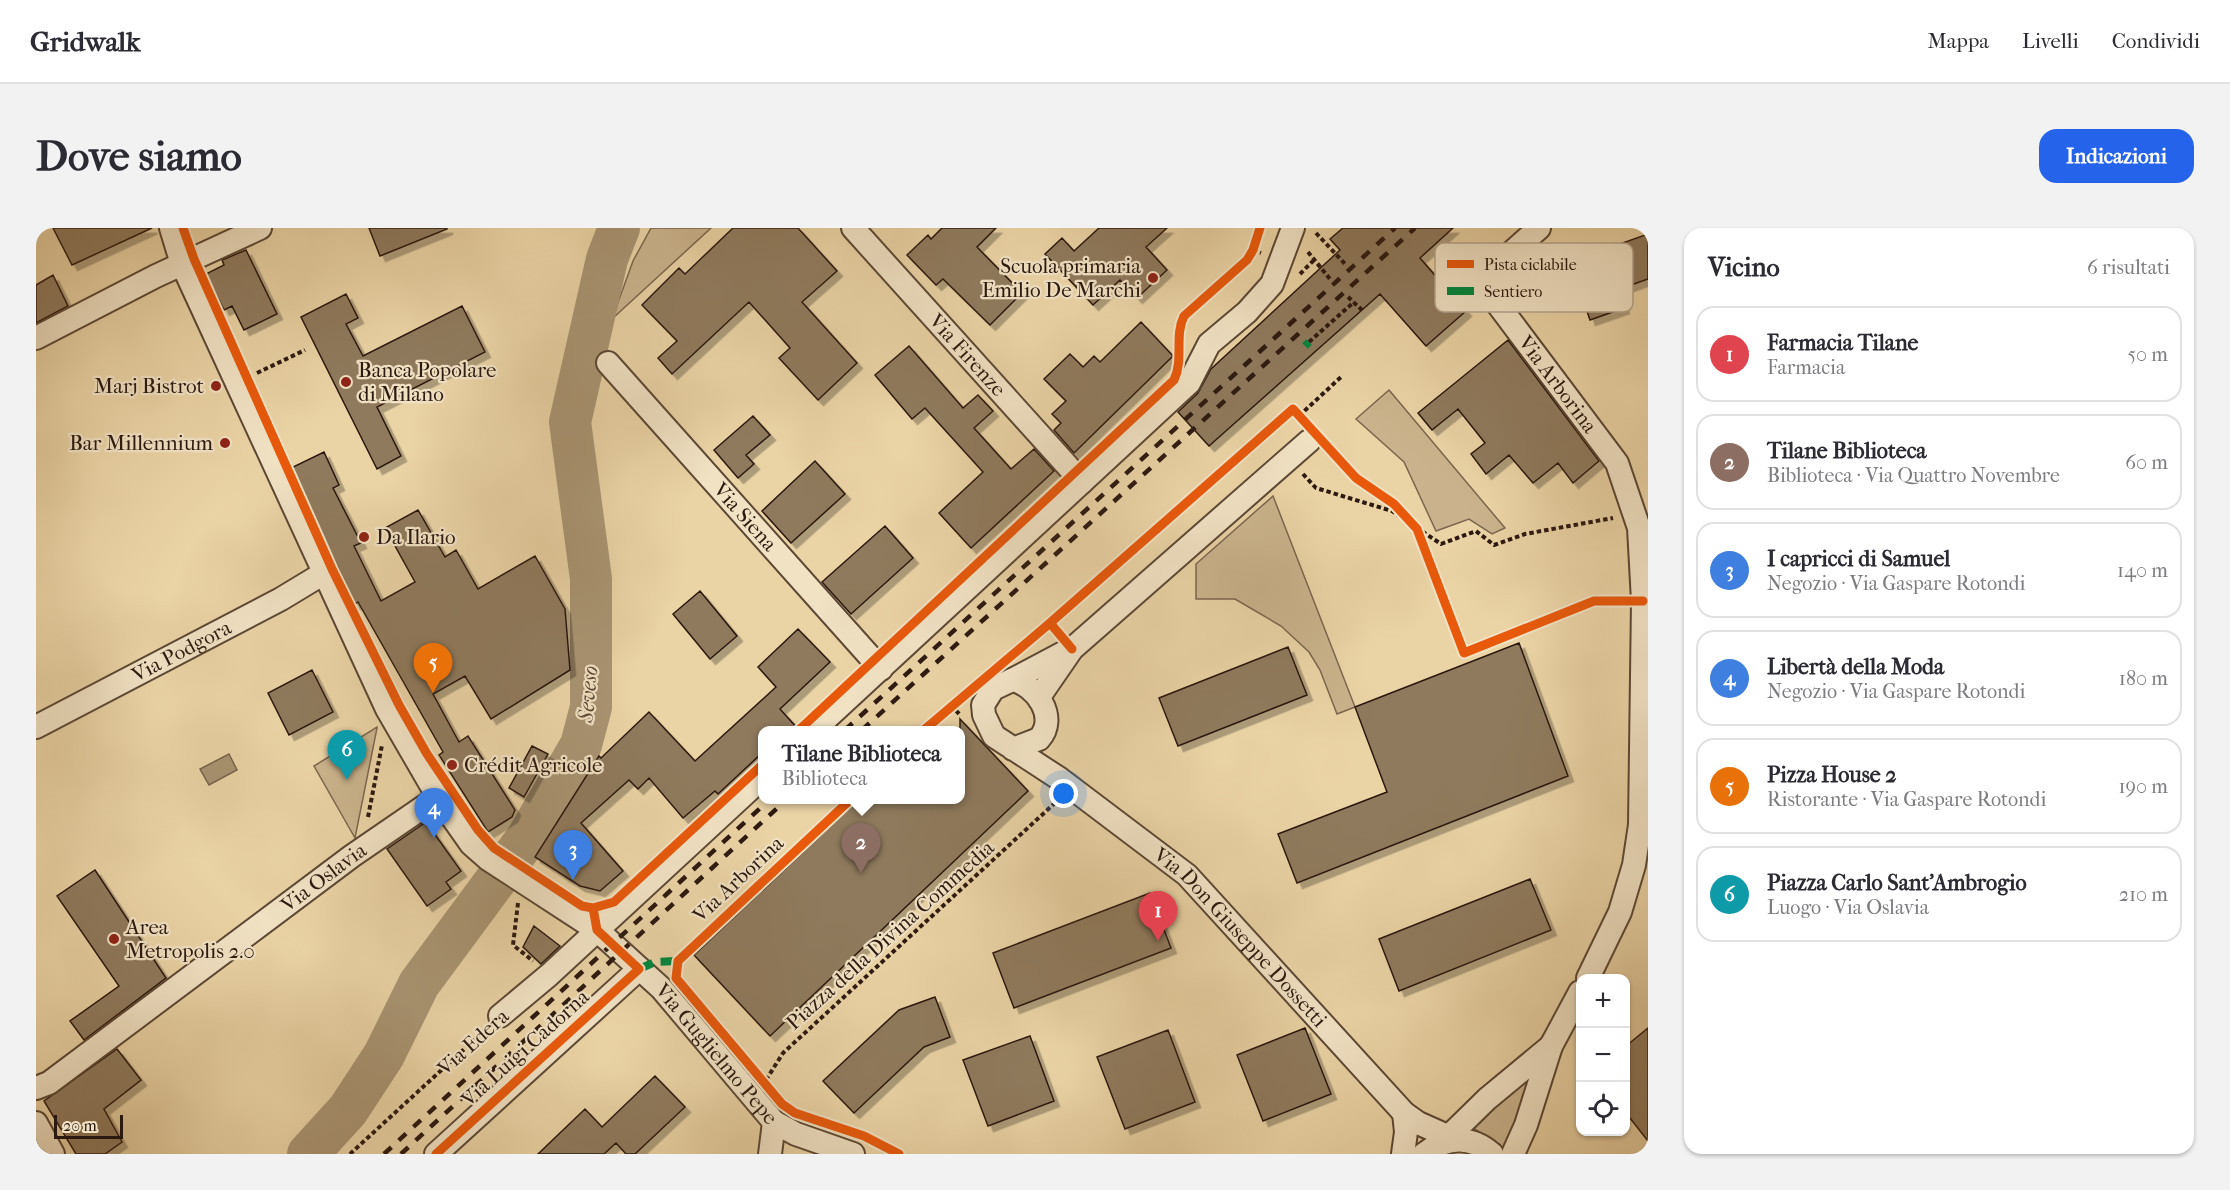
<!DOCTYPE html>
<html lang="it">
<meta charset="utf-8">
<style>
body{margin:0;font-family:"IM FELL French Canon",serif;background:#f2f2f3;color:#2b2b33}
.controls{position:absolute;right:18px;bottom:18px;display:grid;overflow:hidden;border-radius:12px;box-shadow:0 2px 4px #0004}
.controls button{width:54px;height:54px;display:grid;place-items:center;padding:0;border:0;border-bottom:2px solid #e1e1e2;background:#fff;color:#2b2b33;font:30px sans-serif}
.scale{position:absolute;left:18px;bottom:15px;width:69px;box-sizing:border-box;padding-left:6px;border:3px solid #2c1910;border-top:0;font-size:16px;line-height:21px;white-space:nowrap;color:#2c1910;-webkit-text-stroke:4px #f1e2c4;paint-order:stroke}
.you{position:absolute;left:1028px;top:566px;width:21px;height:21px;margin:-15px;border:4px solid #fff;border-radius:50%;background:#1a73e8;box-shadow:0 0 0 9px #1a73e833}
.badge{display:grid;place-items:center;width:39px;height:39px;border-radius:50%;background:#2563eb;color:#fff;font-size:20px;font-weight:700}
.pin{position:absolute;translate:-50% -50px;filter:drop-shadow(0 2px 3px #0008)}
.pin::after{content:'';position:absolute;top:32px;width:21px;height:18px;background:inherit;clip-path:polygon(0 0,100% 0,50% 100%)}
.popup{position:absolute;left:722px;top:498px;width:207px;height:78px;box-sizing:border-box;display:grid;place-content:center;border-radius:12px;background:#fff;filter:drop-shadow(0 2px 4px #0005);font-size:20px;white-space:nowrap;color:#7c7c81}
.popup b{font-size:22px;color:#2b2b33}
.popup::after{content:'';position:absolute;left:50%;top:100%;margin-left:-12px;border:12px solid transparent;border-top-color:#fff}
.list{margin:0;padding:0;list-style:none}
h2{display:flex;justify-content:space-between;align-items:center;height:78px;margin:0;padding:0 24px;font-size:26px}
h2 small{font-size:20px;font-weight:400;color:#7c7c81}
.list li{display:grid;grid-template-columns:39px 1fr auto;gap:18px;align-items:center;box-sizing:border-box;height:96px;margin:0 12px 12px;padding:0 12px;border:2px solid #e1e1e2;border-radius:18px}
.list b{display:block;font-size:22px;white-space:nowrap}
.list p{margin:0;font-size:20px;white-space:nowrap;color:#7c7c81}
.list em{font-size:20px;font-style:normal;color:#7c7c81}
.icon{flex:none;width:33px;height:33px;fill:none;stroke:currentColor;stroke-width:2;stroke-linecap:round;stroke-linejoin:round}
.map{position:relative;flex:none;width:1612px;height:926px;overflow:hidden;border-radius:18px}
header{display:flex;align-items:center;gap:36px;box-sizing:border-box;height:84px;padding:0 30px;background:#fff;border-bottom:2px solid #e1e1e2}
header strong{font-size:28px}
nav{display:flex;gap:33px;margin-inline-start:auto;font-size:21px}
.intro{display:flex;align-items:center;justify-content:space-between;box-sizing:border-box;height:144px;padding:0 36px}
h1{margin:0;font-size:42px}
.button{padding:15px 27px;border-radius:18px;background:#2563eb;color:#fff;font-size:21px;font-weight:700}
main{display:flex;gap:36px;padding:0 36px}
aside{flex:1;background:#fff;border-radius:18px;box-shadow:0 2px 4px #0004}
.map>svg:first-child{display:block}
.green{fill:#cab38c;stroke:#7b664e;stroke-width:1.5}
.water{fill:#a99472;stroke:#77634b;stroke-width:1.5}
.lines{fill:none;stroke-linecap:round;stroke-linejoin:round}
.river{stroke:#a99472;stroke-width:42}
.building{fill:#8f7a5d;stroke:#2c1910;stroke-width:1.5;filter:url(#shadow)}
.minor-casing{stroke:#5c4835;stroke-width:26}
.path{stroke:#2c1910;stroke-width:4;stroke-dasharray:4.5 3;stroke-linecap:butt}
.minor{stroke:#f1e2c4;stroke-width:22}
.rail{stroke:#2c1910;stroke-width:4.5;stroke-dasharray:10 10;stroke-linecap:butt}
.quiet{stroke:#00873e;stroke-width:8;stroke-dasharray:15 8;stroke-linecap:butt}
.cycleway-casing{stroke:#f1e2c4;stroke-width:13}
.cycleway{stroke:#e8590c;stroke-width:9}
.poi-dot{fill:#8f2418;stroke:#f1e2c4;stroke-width:2}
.labels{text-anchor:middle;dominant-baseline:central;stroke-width:4.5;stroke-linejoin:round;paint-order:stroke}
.poi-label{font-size:21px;fill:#2c1910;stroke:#f1e2c4;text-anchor:start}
.street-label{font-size:21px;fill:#2c1910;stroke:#f1e2c4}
.water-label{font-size:22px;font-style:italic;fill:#5e4a37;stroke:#f1e2c4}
.key{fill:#f1e2c4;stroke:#b6a68e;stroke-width:1.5}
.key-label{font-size:16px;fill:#2c1910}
</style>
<header>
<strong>Gridwalk</strong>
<nav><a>Mappa</a><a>Livelli</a><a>Condividi</a></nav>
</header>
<div class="intro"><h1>Dove siamo</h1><a class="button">Indicazioni</a></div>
<main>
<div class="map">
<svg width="1612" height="926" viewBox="0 0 1612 926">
<defs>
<filter id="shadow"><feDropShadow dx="5.5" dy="5.5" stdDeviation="0" flood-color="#0004"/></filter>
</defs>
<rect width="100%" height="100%" fill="#ead3a5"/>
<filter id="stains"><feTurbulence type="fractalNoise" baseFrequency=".00333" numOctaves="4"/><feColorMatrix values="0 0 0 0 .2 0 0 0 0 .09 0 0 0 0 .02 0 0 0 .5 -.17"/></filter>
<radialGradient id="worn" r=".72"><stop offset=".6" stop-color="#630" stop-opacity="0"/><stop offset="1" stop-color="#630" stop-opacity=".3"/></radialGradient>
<!-- green -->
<path class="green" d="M615,0H675L576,91L597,33Z
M1353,162L1469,300L1456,306L1433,291L1400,303L1368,234L1320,191Z
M1237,268L1319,479L1301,486L1284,442L1273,424L1245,398L1199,371H1160V336Z
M341,499V500L319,610L278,538Z
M1491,848L1498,853L1469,921L1434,898Z"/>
<!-- water -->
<path class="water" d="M193,526L201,542L173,557L164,541Z"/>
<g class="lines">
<!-- river -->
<path class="river" d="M272,926L312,882L348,827L383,756L491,610L545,517L555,479V351L534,194L571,31L583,0"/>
</g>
<!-- building -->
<path class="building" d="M17,0H116L36,37Z
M333,0H411V1L344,28Z
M697,0H762L801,43L766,74L821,135L782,172L743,130L754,120L713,74L636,146L622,130L641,113L606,77L643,40L649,46Z
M906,0H960L941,19L986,65L954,97L907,51L900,57L871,27L892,7L895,11Z
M1063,0H1131L1110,19L1131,42L1101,70L1084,52L1057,77L1009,26L1026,10L1038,23Z
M1307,0H1417L1384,30L1430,83L1390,118L1344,66L1173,218L1142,184L1162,165L1175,141L1304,22L1294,11Z
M1612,6V51L1581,62L1588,80L1554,92L1540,51L1556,46L1550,28Z
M210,22L241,86L208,102L196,78L188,82L170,46L188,37L186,32Z
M17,47L32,78L0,95V57Z
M310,66L322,90L310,96L327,128L426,78L449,124L341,179L365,228L341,241L265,89Z
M1105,94L1137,128L1038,225L1018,202L1025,195L1016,186L1030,173L1008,151L1034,126L1047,139L1058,128L1064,134Z
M1472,112L1563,233L1537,255L1522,235L1497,255L1473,227L1450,246L1435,226L1449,215L1422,181L1396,202L1382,185Z
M873,118L927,180L942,167L957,183L938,200L975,241L998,221L1018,243L935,320L903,285L947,244L889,180L876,191L839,147Z
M717,188L734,207L710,227L718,236L702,250L678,222Z
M288,224L303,257L297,260L325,315L318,318L345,373L379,354L349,300L382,282L409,329L420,322L442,361L499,328L529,381L534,442L455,491L429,448L397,466L423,514L432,508L479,582L476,589L452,604L403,527L407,524L322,374L319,376L255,240Z
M779,233L809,266L755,315L726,283Z
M849,298L877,330L815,386L786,354Z
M664,363L701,408L674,431L637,386Z
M762,401L794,434L744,481L763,502H726V525L682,566L679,563L647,590L613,550L602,561L593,552L545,595L587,643L564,663L544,658L499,629L563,528L565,530L613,484L659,533L740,459L722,439Z
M1483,415L1532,548L1261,655L1242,606L1351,564L1319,479Z
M1252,419L1271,467L1142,518L1123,470Z
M276,442L297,484L253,507L232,465Z
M924,491L992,563L734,808L658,727L822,572H924Z
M496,518L512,526L488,569L473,560Z
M390,594L425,643L410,654L415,661L391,678L351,621Z
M59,642L130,750L48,812L34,793L83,758L21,668Z
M1494,651L1515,702L1363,763L1343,711Z
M1114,665L1135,720L978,780L957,725Z
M498,698L524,718L505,736L487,719Z
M899,769L914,809L888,819L818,885L787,853L863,782Z
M1269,800L1295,866L1227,893L1201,827Z
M1612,800V913L1590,885V818Z
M1132,802L1159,874L1089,901L1061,829Z
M994,808L1018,873L952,898L927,832Z
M81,821L105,852L68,881L86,914L69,926H40L8,873Z
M619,848L649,879L599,926H590L580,915L568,926H502L549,881L566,899Z"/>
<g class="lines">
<defs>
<g id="minor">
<path id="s1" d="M135,0L146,36L351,481L402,569L435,616L452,631L561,702L625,760L738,894L760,906L817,926"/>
<path id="s2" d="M817,0L1046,254"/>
<path id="s3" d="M1503,0L1447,50L1448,58L1581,235L1603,300L1607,373L1604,597L1598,637L1584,684L1552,750"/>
<path d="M0,110L120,48L224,0"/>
<path id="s4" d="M572,135L845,441"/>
<path d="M976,452L1029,424"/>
<path d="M1003,469L1036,421L1273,213"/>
<path id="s5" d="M0,499L245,371L288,345"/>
<path d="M778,502L1153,155L1173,116L1211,84L1236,56L1257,0"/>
<path id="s6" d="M977,521L1003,511C1023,489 999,456 976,452L957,461L947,477L948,487L958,508L1024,551L1151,647L1368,885L1382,895L1418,911"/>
<path d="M464,788L513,747L726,550"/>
<path id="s7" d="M0,860L13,855L316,628L402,569"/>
<path d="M0,895L17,926"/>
<path d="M1404,917L1451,871L1515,818"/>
<path d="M400,926L603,741"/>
<path d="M734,926L738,894"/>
<path d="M1367,926L1370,904L1368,885"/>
<path d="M1388,926C1410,909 1435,907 1456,926"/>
<path d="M1477,926L1490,897L1515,818L1544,764"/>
</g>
</defs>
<!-- minor casing -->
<use href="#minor" class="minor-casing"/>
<!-- path -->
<path class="path" d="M1280,5L1310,37
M1217,22L1225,25
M1272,24L1294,51
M1264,46L1279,31
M1312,69L1326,82
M1273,114L1318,74
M221,145L269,122
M1263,188L1305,149
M1267,246L1280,260L1356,283L1405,316L1440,303L1458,317L1489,306L1577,290
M915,477L925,488
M332,589L346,517
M482,675L477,717L497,733
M730,852L747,825L1020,574
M314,926L448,803"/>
<!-- minor -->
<use href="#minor" class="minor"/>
<!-- rail -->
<path class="rail" d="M809,502L1359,0
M826,502L1379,0
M348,926L733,572
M365,926L750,572"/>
<!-- quiet -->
<path class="quiet" d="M1269,118L1273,114
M603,741L619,734L642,733"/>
<defs>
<path id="cycleway" d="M147,0L158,31L296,341L363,477L391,526L442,602L458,620L546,678L557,680L578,674L726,537
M1014,395L1257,181L1320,250L1358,276L1381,301L1428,425L1558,373H1607
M763,502L1138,152C1148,131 1138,108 1148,88L1211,32L1217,22L1224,0
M888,502L1014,395L1036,421
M814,572L642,733L640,750L746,876L759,885L828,908L863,926
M400,926L603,741L561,702L557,680"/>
</defs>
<!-- cycleway casing -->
<use href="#cycleway" class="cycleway-casing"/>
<!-- cycleway -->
<use href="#cycleway" class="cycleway"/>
</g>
<!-- markers -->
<g class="poi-dot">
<circle cx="1117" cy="50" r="6"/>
<circle cx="310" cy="154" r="6"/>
<circle cx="180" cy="158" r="6"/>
<circle cx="189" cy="215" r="6"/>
<circle cx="328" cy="309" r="6"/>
<circle cx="416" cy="537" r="6"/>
<circle cx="78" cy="711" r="6"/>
</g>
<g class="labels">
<!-- poi labels -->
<g class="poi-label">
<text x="1105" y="38" text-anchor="end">Scuola primaria<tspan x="1105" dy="24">Emilio De Marchi</tspan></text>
<text x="322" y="142">Banca Popolare<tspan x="322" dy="24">di Milano</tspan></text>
<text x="168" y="158" text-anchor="end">Marj Bistrot</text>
<text x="177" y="215" text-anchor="end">Bar Millennium</text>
<text x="340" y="309">Da Ilario</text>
<text x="428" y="537">Crédit Agricole</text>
<text x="90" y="699">Area<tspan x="90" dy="24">Metropolis 2.0</tspan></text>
</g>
<!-- street labels -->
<g class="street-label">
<text stroke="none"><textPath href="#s2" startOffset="171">Via Firenze</textPath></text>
<text stroke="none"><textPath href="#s3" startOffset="206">Via Arborina</textPath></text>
<text stroke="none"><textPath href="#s4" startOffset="206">Via Siena</textPath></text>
<text stroke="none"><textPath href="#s5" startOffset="164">Via Podgora</textPath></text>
<text stroke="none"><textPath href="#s7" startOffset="357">Via Oslavia</textPath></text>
<text transform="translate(702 651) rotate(-43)">Via Arborina</text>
<text transform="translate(854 707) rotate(-42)">Piazza della Divina Commedia</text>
<text stroke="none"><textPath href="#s6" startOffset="498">Via Don Giuseppe Dossetti</textPath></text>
<text transform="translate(437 814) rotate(-42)">Via Edera</text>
<text transform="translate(489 820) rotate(-42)">Via Luigi Cadorna</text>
<text stroke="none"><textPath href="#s1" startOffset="1012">Via Guglielmo Pepe</textPath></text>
</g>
<!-- water labels -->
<g class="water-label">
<text transform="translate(552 466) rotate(-85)">Seveso</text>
</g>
</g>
<!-- legend -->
<rect x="1399" y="15" width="198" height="69" rx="9" class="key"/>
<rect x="1411" y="32" width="27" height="8" fill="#e8590c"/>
<rect x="1411" y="59" width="27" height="8" fill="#00873e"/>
<g class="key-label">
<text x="1448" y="42">Pista ciclabile</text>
<text x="1448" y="69">Sentiero</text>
</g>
<rect width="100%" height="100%" filter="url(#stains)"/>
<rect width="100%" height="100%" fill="url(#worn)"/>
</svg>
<div class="controls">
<button>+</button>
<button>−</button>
<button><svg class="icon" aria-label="locate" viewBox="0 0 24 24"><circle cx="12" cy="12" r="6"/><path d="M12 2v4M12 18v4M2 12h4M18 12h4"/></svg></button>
</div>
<div class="scale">20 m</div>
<div class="you"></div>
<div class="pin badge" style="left:1122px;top:713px;background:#e0444e">1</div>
<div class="pin badge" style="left:825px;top:645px;background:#8d6e63">2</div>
<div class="popup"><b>Tilane Biblioteca</b>Biblioteca</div>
<div class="pin badge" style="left:537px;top:652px;background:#3f7fe0">3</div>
<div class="pin badge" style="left:398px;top:610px;background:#3f7fe0">4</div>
<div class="pin badge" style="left:397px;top:465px;background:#e8710a">5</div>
<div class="pin badge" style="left:311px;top:552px;background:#0f9aa8">6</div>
</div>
<aside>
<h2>Vicino<small>6 risultati</small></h2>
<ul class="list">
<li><span class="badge" style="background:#e0444e">1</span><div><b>Farmacia Tilane</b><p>Farmacia</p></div><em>50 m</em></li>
<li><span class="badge" style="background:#8d6e63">2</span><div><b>Tilane Biblioteca</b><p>Biblioteca · Via Quattro Novembre</p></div><em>60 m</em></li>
<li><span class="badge" style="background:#3f7fe0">3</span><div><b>I capricci di Samuel</b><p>Negozio · Via Gaspare Rotondi</p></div><em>140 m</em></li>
<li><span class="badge" style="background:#3f7fe0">4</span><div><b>Libertà della Moda</b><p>Negozio · Via Gaspare Rotondi</p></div><em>180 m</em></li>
<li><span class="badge" style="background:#e8710a">5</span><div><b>Pizza House 2</b><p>Ristorante · Via Gaspare Rotondi</p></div><em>190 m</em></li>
<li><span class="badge" style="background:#0f9aa8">6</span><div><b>Piazza Carlo Sant'Ambrogio</b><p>Luogo · Via Oslavia</p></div><em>210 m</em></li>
</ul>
</aside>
</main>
